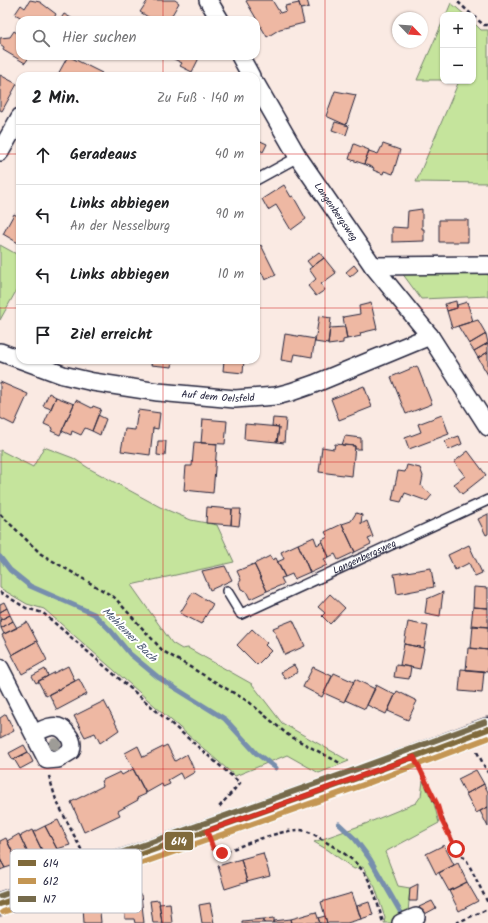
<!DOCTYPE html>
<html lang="de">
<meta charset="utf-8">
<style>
body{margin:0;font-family:Kalam,sans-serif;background:#f6f6f6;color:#202124}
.controls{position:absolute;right:12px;top:12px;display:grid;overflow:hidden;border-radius:8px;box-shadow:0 1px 3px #0004}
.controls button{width:36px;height:36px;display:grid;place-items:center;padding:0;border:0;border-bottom:1px solid #e0e0e0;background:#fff;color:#202124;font:20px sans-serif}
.compass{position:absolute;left:392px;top:12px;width:36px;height:36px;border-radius:50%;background:#fff;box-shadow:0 1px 3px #0004;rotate:115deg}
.stop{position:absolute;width:12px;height:12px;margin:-9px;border:3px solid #d93025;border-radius:50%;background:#fff}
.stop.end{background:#d93025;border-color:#fff;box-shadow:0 1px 4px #0008}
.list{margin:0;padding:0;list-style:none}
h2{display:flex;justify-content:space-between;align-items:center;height:52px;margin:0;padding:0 16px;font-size:17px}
h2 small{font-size:13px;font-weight:400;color:#757577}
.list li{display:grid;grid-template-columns:26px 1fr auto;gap:12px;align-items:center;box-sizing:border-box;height:60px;padding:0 16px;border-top:1px solid #e0e0e0}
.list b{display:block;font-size:15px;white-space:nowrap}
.list p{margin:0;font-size:13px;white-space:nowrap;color:#757577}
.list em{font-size:13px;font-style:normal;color:#757577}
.icon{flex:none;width:22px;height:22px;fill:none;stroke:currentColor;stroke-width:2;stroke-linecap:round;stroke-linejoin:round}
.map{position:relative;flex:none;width:488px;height:923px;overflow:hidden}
.search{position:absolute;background:#fff;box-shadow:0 1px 3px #0004;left:16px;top:16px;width:244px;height:44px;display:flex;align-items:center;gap:10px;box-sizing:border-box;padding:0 14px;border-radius:12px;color:#757577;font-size:15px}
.panel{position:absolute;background:#fff;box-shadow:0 1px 3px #0004;left:16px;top:72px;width:244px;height:292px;border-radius:12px}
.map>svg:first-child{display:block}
.green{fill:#c5e49c;stroke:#74836c}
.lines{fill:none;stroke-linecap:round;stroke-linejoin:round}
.stream{stroke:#778ead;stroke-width:5}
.building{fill:#eeb8a3;stroke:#22223b}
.lane-casing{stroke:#22223b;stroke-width:12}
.street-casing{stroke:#22223b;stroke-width:20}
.secondary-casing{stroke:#22223b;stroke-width:25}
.path{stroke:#22223b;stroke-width:2.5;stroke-dasharray:4 3;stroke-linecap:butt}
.lane{stroke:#fff;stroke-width:9}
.street{stroke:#fff;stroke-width:17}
.secondary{stroke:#fff;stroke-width:22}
.bus-1-casing{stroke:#fff;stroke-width:9}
.bus-2-casing{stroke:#fff;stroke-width:9}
.bus-3-casing{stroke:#fff;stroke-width:9}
.bus-1{stroke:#806a3b;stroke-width:6}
.bus-2{stroke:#c49653;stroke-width:6}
.bus-3{stroke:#766b4c;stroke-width:6}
.tree{fill:#9e9c97}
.route{stroke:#d93025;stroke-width:5}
.grid{fill:none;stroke:#d62828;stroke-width:1;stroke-opacity:0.55}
.labels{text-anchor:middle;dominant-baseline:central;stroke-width:4;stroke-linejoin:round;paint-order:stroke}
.street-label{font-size:10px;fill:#22223b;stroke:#fff}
.water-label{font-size:11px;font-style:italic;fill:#4c5874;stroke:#fff}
.key{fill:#fff;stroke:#bdbdc4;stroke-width:1}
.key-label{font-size:11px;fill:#22223b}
.line-badge{stroke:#fff;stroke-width:1.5}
.badge-label{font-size:11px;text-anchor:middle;font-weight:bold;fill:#fff}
</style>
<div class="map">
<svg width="488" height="923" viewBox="0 0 488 923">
<rect width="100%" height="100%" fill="#faeae3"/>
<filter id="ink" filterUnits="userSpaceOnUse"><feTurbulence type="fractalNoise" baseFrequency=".025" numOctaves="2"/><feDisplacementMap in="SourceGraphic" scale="8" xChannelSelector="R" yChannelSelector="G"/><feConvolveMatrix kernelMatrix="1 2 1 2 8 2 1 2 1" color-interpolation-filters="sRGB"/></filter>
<g filter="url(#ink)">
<!-- green -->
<path class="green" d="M451,3L465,15H446Z
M443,21V80H417Z
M473,22L481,30H488V183L416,182L459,81H473Z
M0,245L20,256V284L0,320Z
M402,273H488V296L421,299Z
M44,447L73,458L90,469L160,507L191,520L217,525L234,562L131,585L172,643L182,649L188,648L252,684L282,723L349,761L319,773L287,755L235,776L44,609L27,604L0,588V450L33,467Z
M423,781L434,803L439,823L385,852L398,886L410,888L408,913L416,923H384L385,918L375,887L363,867L354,869L328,850L314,842L365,824L416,803L421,796Z"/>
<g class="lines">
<!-- stream -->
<path class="stream" d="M0,557L10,570L30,586L94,614L111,631L130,654L159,678L225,719L256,753L276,768
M339,824L355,839L370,859L404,918"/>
</g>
<!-- building -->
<path class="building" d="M30,0L40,2L56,14L53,20H25L15,14L21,5L25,8Z
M148,0H175L179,3L169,20H153L140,12Z
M248,0H272L280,13L286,11L285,6L299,3L304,23L280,29L267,37L246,1Z
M298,0H307L309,7L301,9Z
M64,14L75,20H60Z
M14,31L20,35V56H30L25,63L3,50L4,47L0,44V38L10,37Z
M68,56L102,73L100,76H57Z
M173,56H200L192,72L180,66L182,63L172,58Z
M0,75L17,84L2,111L0,110Z
M335,91L356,95L346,125L326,116Z
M335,122L349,126L346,135L332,130Z
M256,139L267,144L263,152L258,149L256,154Z
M354,144L369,150L364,164L349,159Z
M383,144L400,150L393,174L384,171L383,174L373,170L374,168L364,164L369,151L378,154Z
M284,185L291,197L293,196L306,219L291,230L276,205L268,210L262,199Z
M422,209V229H424V241L392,242V227L407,228L408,211Z
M14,214L19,217L20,215V244L3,234Z
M439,220H468V242H439Z
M261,245L276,275L265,280L262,273L256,275V248Z
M319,252L324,258L312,267L307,261Z
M324,258L336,273L321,284L325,290L316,296L308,286L316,279L309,269Z
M354,265L358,270L350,277L346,272Z
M456,301L457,308L447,311L445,304Z
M467,302L473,321L452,328L447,311L457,308V305Z
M371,303L377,329L360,333L361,336L347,339L343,317L360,314L359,306Z
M319,316L331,318L328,344L315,342Z
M478,320L486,334L469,344L458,326Z
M345,327L347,339L343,340V343L328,345L330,328Z
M285,334L315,339L312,357L295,354L293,362L281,360Z
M486,334L488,343L474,351L469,344Z
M488,343V352L478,358L474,351Z
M488,352V375L478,358Z
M152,360H173L172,367L151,365Z
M224,360H244L243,373L223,371Z
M417,366L432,404L406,414L391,377Z
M0,382L28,394L14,425L0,418Z
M364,386L372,407L339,420L331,399Z
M49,393L56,397L51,409L43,406Z
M56,397L74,404L60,435L51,431L53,428L44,424Z
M76,400L92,408L93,406L101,409L92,431L85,428L81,435L72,431L71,435L62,431Z
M138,410L160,413L158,429L153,428L150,455L121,451L125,429L135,430Z
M98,415L106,419L100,435L92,431Z
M442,415L449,434L409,449L405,438L421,432L418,424Z
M273,418L286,419L284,443L277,442L279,427L272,426Z
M203,419L227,421L225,444L201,443Z
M245,424L279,427L277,442L244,439Z
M345,436L361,438V449H355V446L342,445Z
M459,436L462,444L448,450L445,441Z
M158,441H166L165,456L157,455Z
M194,442L217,444L213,493L184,490L186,466H192Z
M335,444L355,446L352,476L319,472L322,447L334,449Z
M468,451L486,475L462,494L454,484L465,476L454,462Z
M407,465L420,468L423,476L421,486L432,495L427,501L405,493L401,502L392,500L398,471L405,472Z
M207,507L232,509L231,525L206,523Z
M232,509H241L239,526L231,525Z
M356,513L362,515L361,524L367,521L373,537L368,539L371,544L355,552L342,524L351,521Z
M488,514V534L486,535L478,519Z
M342,524L355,552L338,560L335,554L329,557L322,540L328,537L325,532Z
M314,537L317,545L322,542L329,557L324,559L327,565L310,573L298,544Z
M298,544L310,572L294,579L292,574L285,577L277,562L284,559L281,552Z
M469,545L482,573L475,576L469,563L455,570L448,555Z
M270,556L272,560L276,558L285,577L281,578L284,584L267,591L254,564Z
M254,564L267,591L250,599L246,591L241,589L239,583L241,580L237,571Z
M225,566L232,580L210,590L202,571Z
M431,568L434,587L397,594L394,574Z
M474,587L488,588V608L473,607Z
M193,592L213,604L201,624L180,613Z
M443,592L440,616L425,613L427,599Z
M330,594L345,608L330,624L322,616L325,613L318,607Z
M4,602L7,608L0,612V604Z
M473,607L488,608V627L471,626Z
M7,608L10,615L0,620V612Z
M10,615L13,621L1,628L0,620Z
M293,620L305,646L285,655L273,628Z
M13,621L17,628L4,634L1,628Z
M27,622L37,641L12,655L2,635Z
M408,622L428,626L424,648L404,644Z
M473,625L488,627V650L471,648Z
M252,629L267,643L265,645L271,651L257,665L237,645Z
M37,641L47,660L22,674L12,655Z
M404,644L424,648L420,669L400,665Z
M468,648L488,650V672L466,670Z
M294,665L298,672L285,679L281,672Z
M396,665L411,667L409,679L394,677Z
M68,666L75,681L46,696L38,681Z
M313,667L332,676L322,697L303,687Z
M45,669L48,676L36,683L32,676Z
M461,669L484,671L482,693L459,691Z
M334,673L354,682L344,702L324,693Z
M79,679L87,694L57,710L49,694Z
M355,679L375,689L365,709L345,700Z
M376,685L395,695L386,714L367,705Z
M397,691L417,701L408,720L388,711Z
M104,701L119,730L100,743L95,733L85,737L74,716Z
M6,714L14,731L0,738V718Z
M24,745L28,752L13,760L9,753Z
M167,745L175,761L187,754L195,772L183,779L180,773L168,780L170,784L163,787L162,784L146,793L125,753L138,746L143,757Z
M28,752L33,762L20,769L14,759Z
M133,769L146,794L137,798L138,800L118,811L120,815L84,832L71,802L103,786L101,781L120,772L122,775Z
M476,770L484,784L466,794L458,779Z
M484,784L488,792V807L476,813L466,794Z
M488,807V827L480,811Z
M58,820L70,845L57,849L45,826Z
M45,826L57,849L45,857L33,832Z
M32,830L45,856L31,860L20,836Z
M19,834L31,860L18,864L7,841Z
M6,838L18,864L5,868L0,859V841Z
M444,845L454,865L436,874L426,854Z
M263,853L270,876L247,882L241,859Z
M0,859L5,868L0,870Z
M241,859L247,882L225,889L218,866Z
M458,863L467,882L449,891L439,873Z
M467,882L478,901L459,911L449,891Z
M418,884L417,901H409L410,888Z
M352,893L361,919L347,923H327L321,902Z
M141,895L144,923H135L134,919H125L124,896Z
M99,900L101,923H84L83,906Z
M159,900L162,923H153L150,901Z
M432,901L436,908L423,915L419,907Z
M369,902L373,915L361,919L357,906Z
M170,903L172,923H162L159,904Z
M210,903L214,923H202L199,905Z
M316,912L320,923H292L291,919Z
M325,916L327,923H320L318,918Z
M274,918V923H264V919Z
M264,919V923H242V921Z
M291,919L292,923H274V921Z"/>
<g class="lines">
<defs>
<g id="lane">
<path d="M256,180L298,157"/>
<path id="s1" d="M227,591L241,614L488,500"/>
</g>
<g id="street">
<path d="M208,0L220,20"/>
<path d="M240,56L251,76"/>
<path id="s2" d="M256,84L298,157L373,266L430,336L488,427"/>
<path d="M0,152L20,117"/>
<path d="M373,266L488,265"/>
<path id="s3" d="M0,352L63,375L93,382L158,392L235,399L276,396L291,392L314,384L430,336"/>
<path d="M0,668L47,760L58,759L71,751C73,745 72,740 68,735C59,721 46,727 34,734"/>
<path d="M401,923L416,917"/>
</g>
<path id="secondary" d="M0,904L360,777L488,729"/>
</defs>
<!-- lane casing -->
<use href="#lane" class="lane-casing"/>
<!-- street casing -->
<use href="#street" class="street-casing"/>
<!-- secondary casing -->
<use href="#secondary" class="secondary-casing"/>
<!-- path -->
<path class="path" d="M458,2L472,15
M473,16L484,25H488
M0,514L41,554L114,597L163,651L249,702L288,735L340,763
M0,592L26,608L43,613L240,783L219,807
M477,752L488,773
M422,774L456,849L467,861L488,903
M49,776L56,800L84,855
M214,849L222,853C244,845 276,831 298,830C309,830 317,836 326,842C367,866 371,878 383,923
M456,923L488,909"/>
<!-- lane -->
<use href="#lane" class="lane"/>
<!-- street -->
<use href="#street" class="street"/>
<!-- secondary -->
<use href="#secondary" class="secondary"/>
<defs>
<path id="bus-1" d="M0,904L360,777L488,729"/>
<path id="bus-2" d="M3,912L363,785L488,738"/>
<path id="bus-3" d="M0,896L357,769L485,722"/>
</defs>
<!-- bus-1 casing -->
<use href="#bus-1" class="bus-1-casing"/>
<!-- bus-2 casing -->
<use href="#bus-2" class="bus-2-casing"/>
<!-- bus-3 casing -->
<use href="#bus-3" class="bus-3-casing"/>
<!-- bus-1 -->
<use href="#bus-1" class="bus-1"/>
<!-- bus-2 -->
<use href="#bus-2" class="bus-2"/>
<!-- bus-3 -->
<use href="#bus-3" class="bus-3"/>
</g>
<!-- trees -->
<circle class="tree" cx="55" cy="744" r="6"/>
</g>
<g class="lines" filter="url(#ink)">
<!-- route -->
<path class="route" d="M222,853L213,848L207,831L414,757L437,804L442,821L456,849"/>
</g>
<!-- grid -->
<path class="grid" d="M163,0V20M325,0V923M163,56V76M0,154H20M256,154H488M0,308H20M256,308H488M163,360V923M0,462H488M0,615H488M0,769H488"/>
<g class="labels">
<!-- street labels -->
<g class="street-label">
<text stroke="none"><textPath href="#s2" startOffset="151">Langenbergsweg</textPath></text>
<text stroke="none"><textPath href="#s3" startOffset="224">Auf dem Oelsfeld</textPath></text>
<text stroke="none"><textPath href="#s1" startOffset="163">Langenbergsweg</textPath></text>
</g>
<!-- water labels -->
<g class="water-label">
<text transform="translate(129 635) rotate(45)">Mehlemer Bach</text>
</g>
</g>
<!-- legend -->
<rect x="10" y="849" width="132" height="64" rx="6" class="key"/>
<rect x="18" y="860" width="18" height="6" fill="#806a3b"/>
<rect x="18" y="878" width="18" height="6" fill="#c49653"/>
<rect x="18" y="896" width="18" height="6" fill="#766b4c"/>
<g class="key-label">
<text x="43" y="867">614</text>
<text x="43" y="885">612</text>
<text x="43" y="903">N7</text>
</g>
<rect class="line-badge" x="164" y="831" width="30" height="20" rx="4" fill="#806a3b"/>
<g class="badge-label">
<text x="179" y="845">614</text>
</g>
</svg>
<div class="controls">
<button>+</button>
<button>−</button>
</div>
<svg class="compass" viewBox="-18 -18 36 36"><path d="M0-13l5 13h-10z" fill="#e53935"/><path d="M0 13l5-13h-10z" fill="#757577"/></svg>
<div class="stop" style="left:456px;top:849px"></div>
<div class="stop end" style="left:222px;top:853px"></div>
<div class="search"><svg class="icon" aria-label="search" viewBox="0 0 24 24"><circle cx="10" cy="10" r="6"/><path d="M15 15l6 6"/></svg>Hier suchen</div>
<section class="panel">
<h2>2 Min.<small>Zu Fuß · 140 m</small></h2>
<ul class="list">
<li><svg class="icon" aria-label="ahead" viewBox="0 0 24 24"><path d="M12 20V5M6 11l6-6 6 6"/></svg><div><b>Geradeaus</b></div><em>40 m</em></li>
<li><svg class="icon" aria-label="left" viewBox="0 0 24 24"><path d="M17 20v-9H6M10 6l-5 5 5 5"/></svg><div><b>Links abbiegen</b><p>An der Nesselburg</p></div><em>90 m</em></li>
<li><svg class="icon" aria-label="left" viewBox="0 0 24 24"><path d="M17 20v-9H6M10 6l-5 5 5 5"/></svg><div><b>Links abbiegen</b></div><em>10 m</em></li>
<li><svg class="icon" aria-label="arrive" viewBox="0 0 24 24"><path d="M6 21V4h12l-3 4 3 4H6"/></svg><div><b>Ziel erreicht</b></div></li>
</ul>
</section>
</div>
